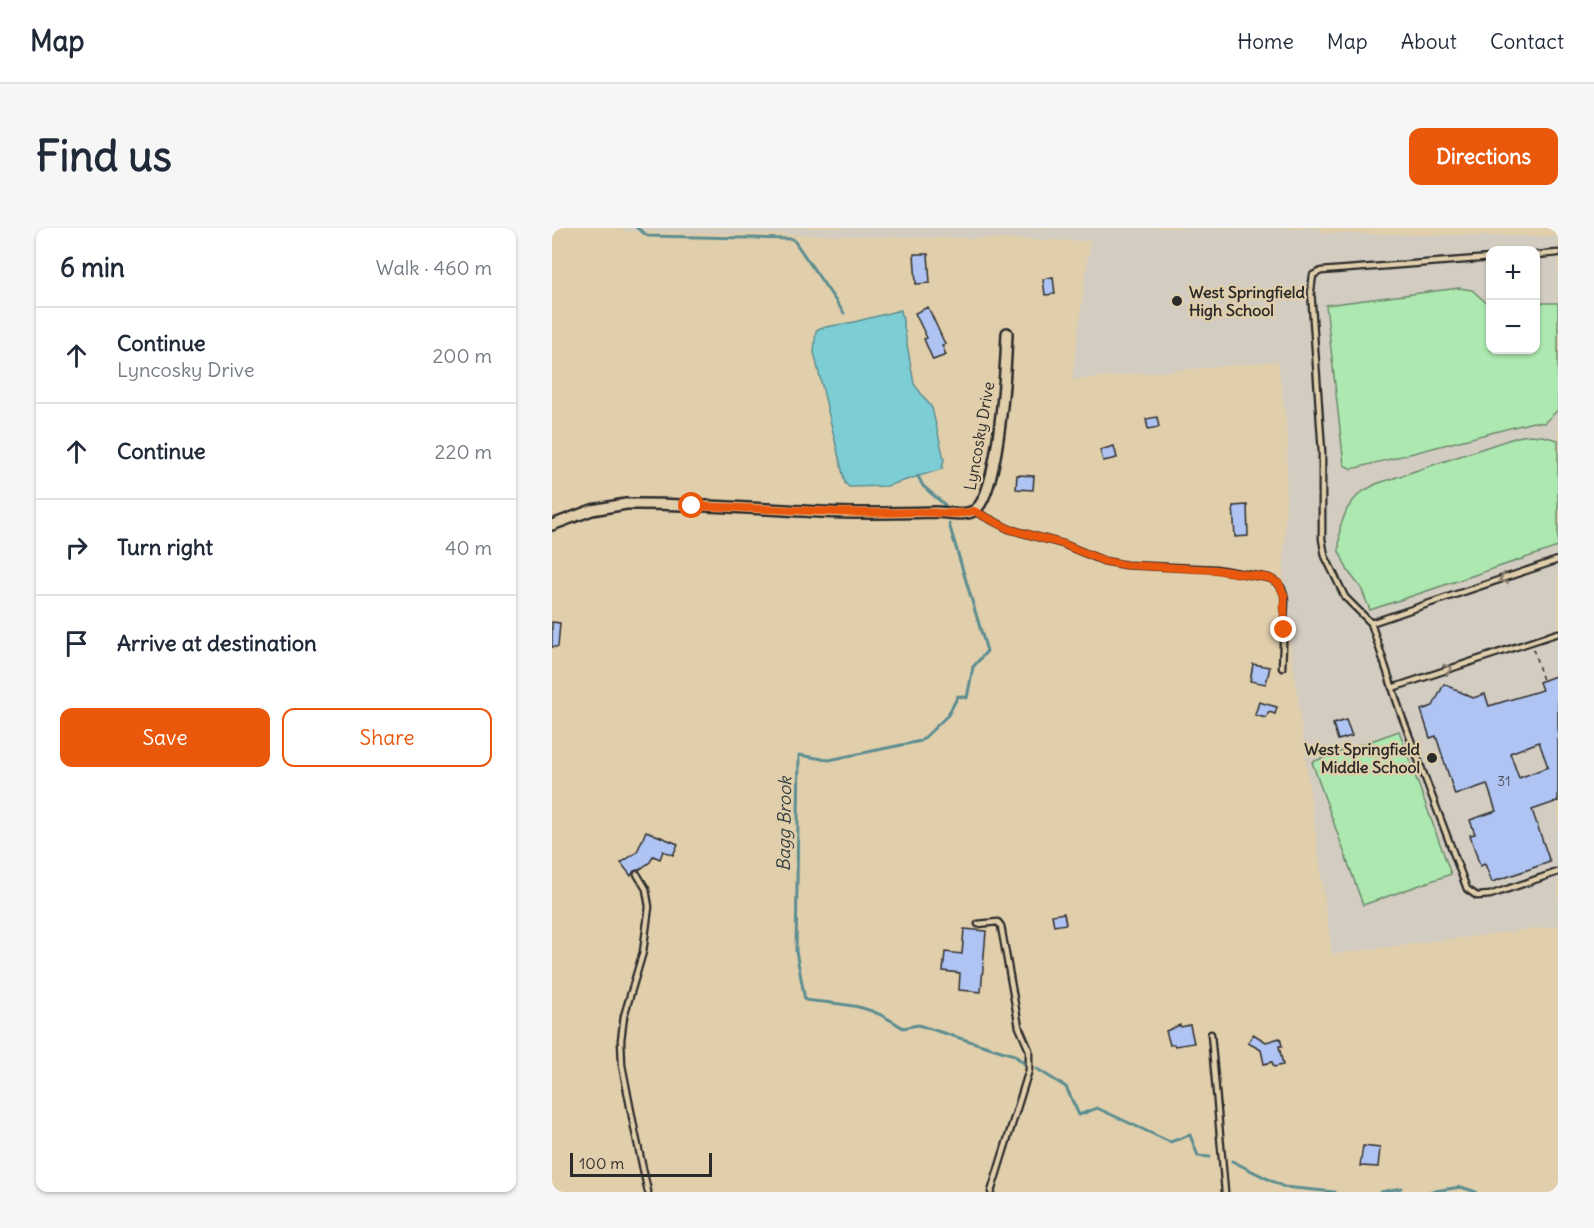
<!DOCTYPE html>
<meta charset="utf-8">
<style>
body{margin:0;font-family:Delius,sans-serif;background:#f6f6f7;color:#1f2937}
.controls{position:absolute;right:18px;top:18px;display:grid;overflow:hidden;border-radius:12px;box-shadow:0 2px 4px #0004}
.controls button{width:54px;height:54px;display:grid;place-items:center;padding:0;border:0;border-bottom:2px solid #e0e1e3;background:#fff;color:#1f2937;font:30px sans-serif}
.scale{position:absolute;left:18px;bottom:15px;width:142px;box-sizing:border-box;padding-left:6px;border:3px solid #2b2b2b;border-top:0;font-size:16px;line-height:21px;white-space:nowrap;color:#2b2b2b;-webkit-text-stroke:4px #e1cfac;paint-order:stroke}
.stop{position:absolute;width:18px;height:18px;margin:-14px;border:4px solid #ea580c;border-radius:50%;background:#fff}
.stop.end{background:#ea580c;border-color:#fff;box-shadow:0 2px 6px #0008}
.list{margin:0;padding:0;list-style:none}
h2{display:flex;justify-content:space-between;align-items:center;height:78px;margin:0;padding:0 24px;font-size:26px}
h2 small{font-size:20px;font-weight:400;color:#747a83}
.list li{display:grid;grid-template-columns:39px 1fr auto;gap:18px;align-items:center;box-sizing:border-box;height:96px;padding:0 24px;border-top:2px solid #e0e1e3}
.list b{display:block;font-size:22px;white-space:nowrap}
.list p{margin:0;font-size:20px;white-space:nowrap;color:#747a83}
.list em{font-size:20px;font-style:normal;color:#747a83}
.actions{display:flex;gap:12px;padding:18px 24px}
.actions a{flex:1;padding:14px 0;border:2px solid #ea580c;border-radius:12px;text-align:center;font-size:21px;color:#ea580c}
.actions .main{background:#ea580c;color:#fff}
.icon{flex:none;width:33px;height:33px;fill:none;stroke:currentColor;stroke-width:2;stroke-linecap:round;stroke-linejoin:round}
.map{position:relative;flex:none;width:1006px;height:964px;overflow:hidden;border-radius:12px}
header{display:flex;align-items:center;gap:36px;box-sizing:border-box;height:84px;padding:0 30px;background:#fff;border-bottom:2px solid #e0e1e3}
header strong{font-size:28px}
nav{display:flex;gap:33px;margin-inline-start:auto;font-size:21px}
.intro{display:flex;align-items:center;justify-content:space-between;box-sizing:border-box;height:144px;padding:0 36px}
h1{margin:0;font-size:42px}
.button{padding:15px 27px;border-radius:12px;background:#ea580c;color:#fff;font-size:21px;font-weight:700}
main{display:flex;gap:36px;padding:0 36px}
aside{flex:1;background:#fff;border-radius:12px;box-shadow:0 2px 4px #0004}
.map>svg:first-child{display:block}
.built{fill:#d2ccc1;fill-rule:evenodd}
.green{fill:#ace8af;stroke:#6c8a6d;stroke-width:1.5}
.water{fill:#7dced4;stroke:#5c8d90;stroke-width:1.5}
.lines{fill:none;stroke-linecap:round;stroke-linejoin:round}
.stream{stroke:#5c8d90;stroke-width:3}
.building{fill:#afc4f3;stroke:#2b2b2b;stroke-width:1.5;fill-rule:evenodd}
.lane-casing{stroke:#2b2b2b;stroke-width:9}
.street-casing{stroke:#2b2b2b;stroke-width:14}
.path{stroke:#2b2b2b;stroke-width:1.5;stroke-dasharray:4.5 4.5;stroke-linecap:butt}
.lane{stroke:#e1cfac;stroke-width:4.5}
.street{stroke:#e1cfac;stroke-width:9}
.oneway{stroke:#867d6c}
.route{stroke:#ea580c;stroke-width:8}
.poi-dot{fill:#2b2b2b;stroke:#e1cfac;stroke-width:2}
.labels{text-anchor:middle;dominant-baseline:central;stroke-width:4.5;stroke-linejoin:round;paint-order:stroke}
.number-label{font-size:14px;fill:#4c515d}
.poi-label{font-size:16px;font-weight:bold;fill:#2b2b2b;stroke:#e1cfac;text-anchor:start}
.street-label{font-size:16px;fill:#2b2b2b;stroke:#e1cfac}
.water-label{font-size:18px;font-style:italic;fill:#374344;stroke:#e1cfac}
</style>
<header>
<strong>Map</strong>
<nav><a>Home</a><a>Map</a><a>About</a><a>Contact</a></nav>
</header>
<div class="intro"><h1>Find us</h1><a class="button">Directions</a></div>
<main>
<aside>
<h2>6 min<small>Walk · 460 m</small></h2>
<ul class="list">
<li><svg class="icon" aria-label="ahead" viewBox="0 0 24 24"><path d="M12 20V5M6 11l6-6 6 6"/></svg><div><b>Continue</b><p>Lyncosky Drive</p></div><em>200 m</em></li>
<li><svg class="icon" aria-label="ahead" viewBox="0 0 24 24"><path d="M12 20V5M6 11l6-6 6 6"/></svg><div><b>Continue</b></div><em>220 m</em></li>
<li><svg class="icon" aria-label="right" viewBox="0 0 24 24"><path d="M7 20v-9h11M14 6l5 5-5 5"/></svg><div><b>Turn right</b></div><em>40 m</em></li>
<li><svg class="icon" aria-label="arrive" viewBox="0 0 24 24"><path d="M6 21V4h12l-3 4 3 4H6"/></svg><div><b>Arrive at destination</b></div></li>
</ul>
<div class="actions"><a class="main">Save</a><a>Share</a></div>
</aside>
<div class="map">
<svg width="1006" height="964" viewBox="0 0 1006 964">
<rect width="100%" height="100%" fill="#e1cfac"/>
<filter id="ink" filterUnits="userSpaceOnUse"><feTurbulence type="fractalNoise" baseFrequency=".0167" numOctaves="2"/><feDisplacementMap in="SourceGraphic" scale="12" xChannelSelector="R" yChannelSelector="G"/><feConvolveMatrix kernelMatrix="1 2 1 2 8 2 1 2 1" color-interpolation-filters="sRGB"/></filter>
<g filter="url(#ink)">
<!-- built -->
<path class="built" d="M71,0H769V5L1006,9V698L780,726L731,362L736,211L726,133L520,152L538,13L71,3ZM939,22H984V122H939Z"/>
<!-- green -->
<path class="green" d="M907,60L920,62L938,78L939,122H984V75H1006V182L992,195L981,194L800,241L792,237L774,77Z
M977,207L990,208L1006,212V319L818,382L809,360L796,343L787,323L788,299L795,281L801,273L808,265L824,256L965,209Z
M847,503L899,646L811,677L760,534Z"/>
<!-- water -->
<path class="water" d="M349,82L362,156L380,180L392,231L390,241L335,258L297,259L293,255L262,124L264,103L268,100L302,94Z"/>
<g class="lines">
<!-- stream -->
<path class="stream" d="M85,0L96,8L241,11L292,85
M366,248L371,258L393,277
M397,296L435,423L421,439L415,470L406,468L396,487L369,513L277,532L247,527L244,723L253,772C295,777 315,775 351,800L366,797L462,827L473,836
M485,841L514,859L527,887L545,880L618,914L638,907L646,928L658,929
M680,933L732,959L783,964
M829,964L849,960
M876,964L909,959L924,964"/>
</g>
<!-- building -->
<path class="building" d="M362,26H376L378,55L364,56Z
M501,49L503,66L493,67L491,51Z
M376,79L393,116L390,117L394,127L381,132L372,111L375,110L363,85Z
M605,189L607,199L596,201L594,191Z
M562,218L565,230L551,233L548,222Z
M465,247L482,248L481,262L464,261Z
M695,277L696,308L683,309L681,278Z
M0,394L8,395L6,419H0Z
M701,436L718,439L714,456L698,453Z
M1006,447V573L980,582L998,634L940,654L933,636L928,638L918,607L923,606L918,592L944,583L935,556L903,567L884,508L878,510L869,482L881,478L892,456L921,470L933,466L937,478L990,462L987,454ZM987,514L996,539L967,550L958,525Z
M707,474L725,479L723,486L717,484L714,490L703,487Z
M794,492L800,508L786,512L781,496Z
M94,603L126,616L121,627L111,623L108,631L101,628L98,634L87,642L82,643L79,648L69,635L85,624Z
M512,685L514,696L502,698L500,687Z
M412,701L434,703L429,764L407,762L408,745L391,743L393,724L410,726Z
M628,797L629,799L638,797L642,815L623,818L622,816L618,817L614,803Z
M701,806L714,814L728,810L730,818H727L731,837L722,839L720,834L712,836L709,822L696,815Z
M811,918L828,920L826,939L808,938Z"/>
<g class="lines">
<defs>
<path id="lane" d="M984,27L1006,25
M939,30L769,43L761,47L759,62L770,224V311L773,328L793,369L819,395L849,486L915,661L925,668L938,667L1006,644
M422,283L457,301L511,316L552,333L574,337L664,341L717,350C728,355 732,361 733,373L730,440
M819,395L1006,332
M840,460L1006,405
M85,646L94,661L97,679L91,724L72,788L69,812L70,837L83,904L96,964
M426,696L446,694L449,698L467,799L477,822V842L439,964
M659,806L673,964"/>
<path id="street" d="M0,297L40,282L74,276C139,275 204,281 269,284C307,286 345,285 383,284C395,284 413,289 423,282C447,265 454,136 455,105"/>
</defs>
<!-- lane casing -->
<use href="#lane" class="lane-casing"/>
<!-- street casing -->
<use href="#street" class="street-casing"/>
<!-- path -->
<path class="path" d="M981,421L991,452"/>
<!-- lane -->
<use href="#lane" class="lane"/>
<!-- street -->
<use href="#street" class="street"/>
</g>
<!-- one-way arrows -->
<defs><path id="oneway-chevron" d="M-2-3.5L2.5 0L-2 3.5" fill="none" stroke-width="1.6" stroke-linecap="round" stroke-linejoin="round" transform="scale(1.5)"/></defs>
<g class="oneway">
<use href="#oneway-chevron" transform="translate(951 351) rotate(161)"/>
<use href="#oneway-chevron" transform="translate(896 441) rotate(-18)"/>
</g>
</g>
<g class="lines" filter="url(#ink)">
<!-- route -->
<path class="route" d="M140,278C215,280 291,287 367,284C385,284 405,288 422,283L457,301L511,316L552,333L574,337L664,342L717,350L727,356L732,367V402"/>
</g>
<!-- markers -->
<g class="poi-dot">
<circle cx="625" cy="73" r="6"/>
<circle cx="880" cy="530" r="6"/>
</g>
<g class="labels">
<!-- number labels -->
<g class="number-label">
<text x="952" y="553">31</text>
</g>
<!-- poi labels -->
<g class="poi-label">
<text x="637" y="64">West Springfield<tspan x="637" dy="18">High School</tspan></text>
<text x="868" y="521" text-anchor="end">West Springfield<tspan x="868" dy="18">Middle School</tspan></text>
</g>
<!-- street labels -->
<g class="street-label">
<text transform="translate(427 208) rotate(-80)">Lyncosky Drive</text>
</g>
<!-- water labels -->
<g class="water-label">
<text transform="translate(232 596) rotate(-89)">Bagg Brook</text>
</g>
</g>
</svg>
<div class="controls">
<button>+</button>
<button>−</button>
</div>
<div class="scale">100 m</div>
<div class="stop" style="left:140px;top:278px"></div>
<div class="stop end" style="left:732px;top:402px"></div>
</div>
</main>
